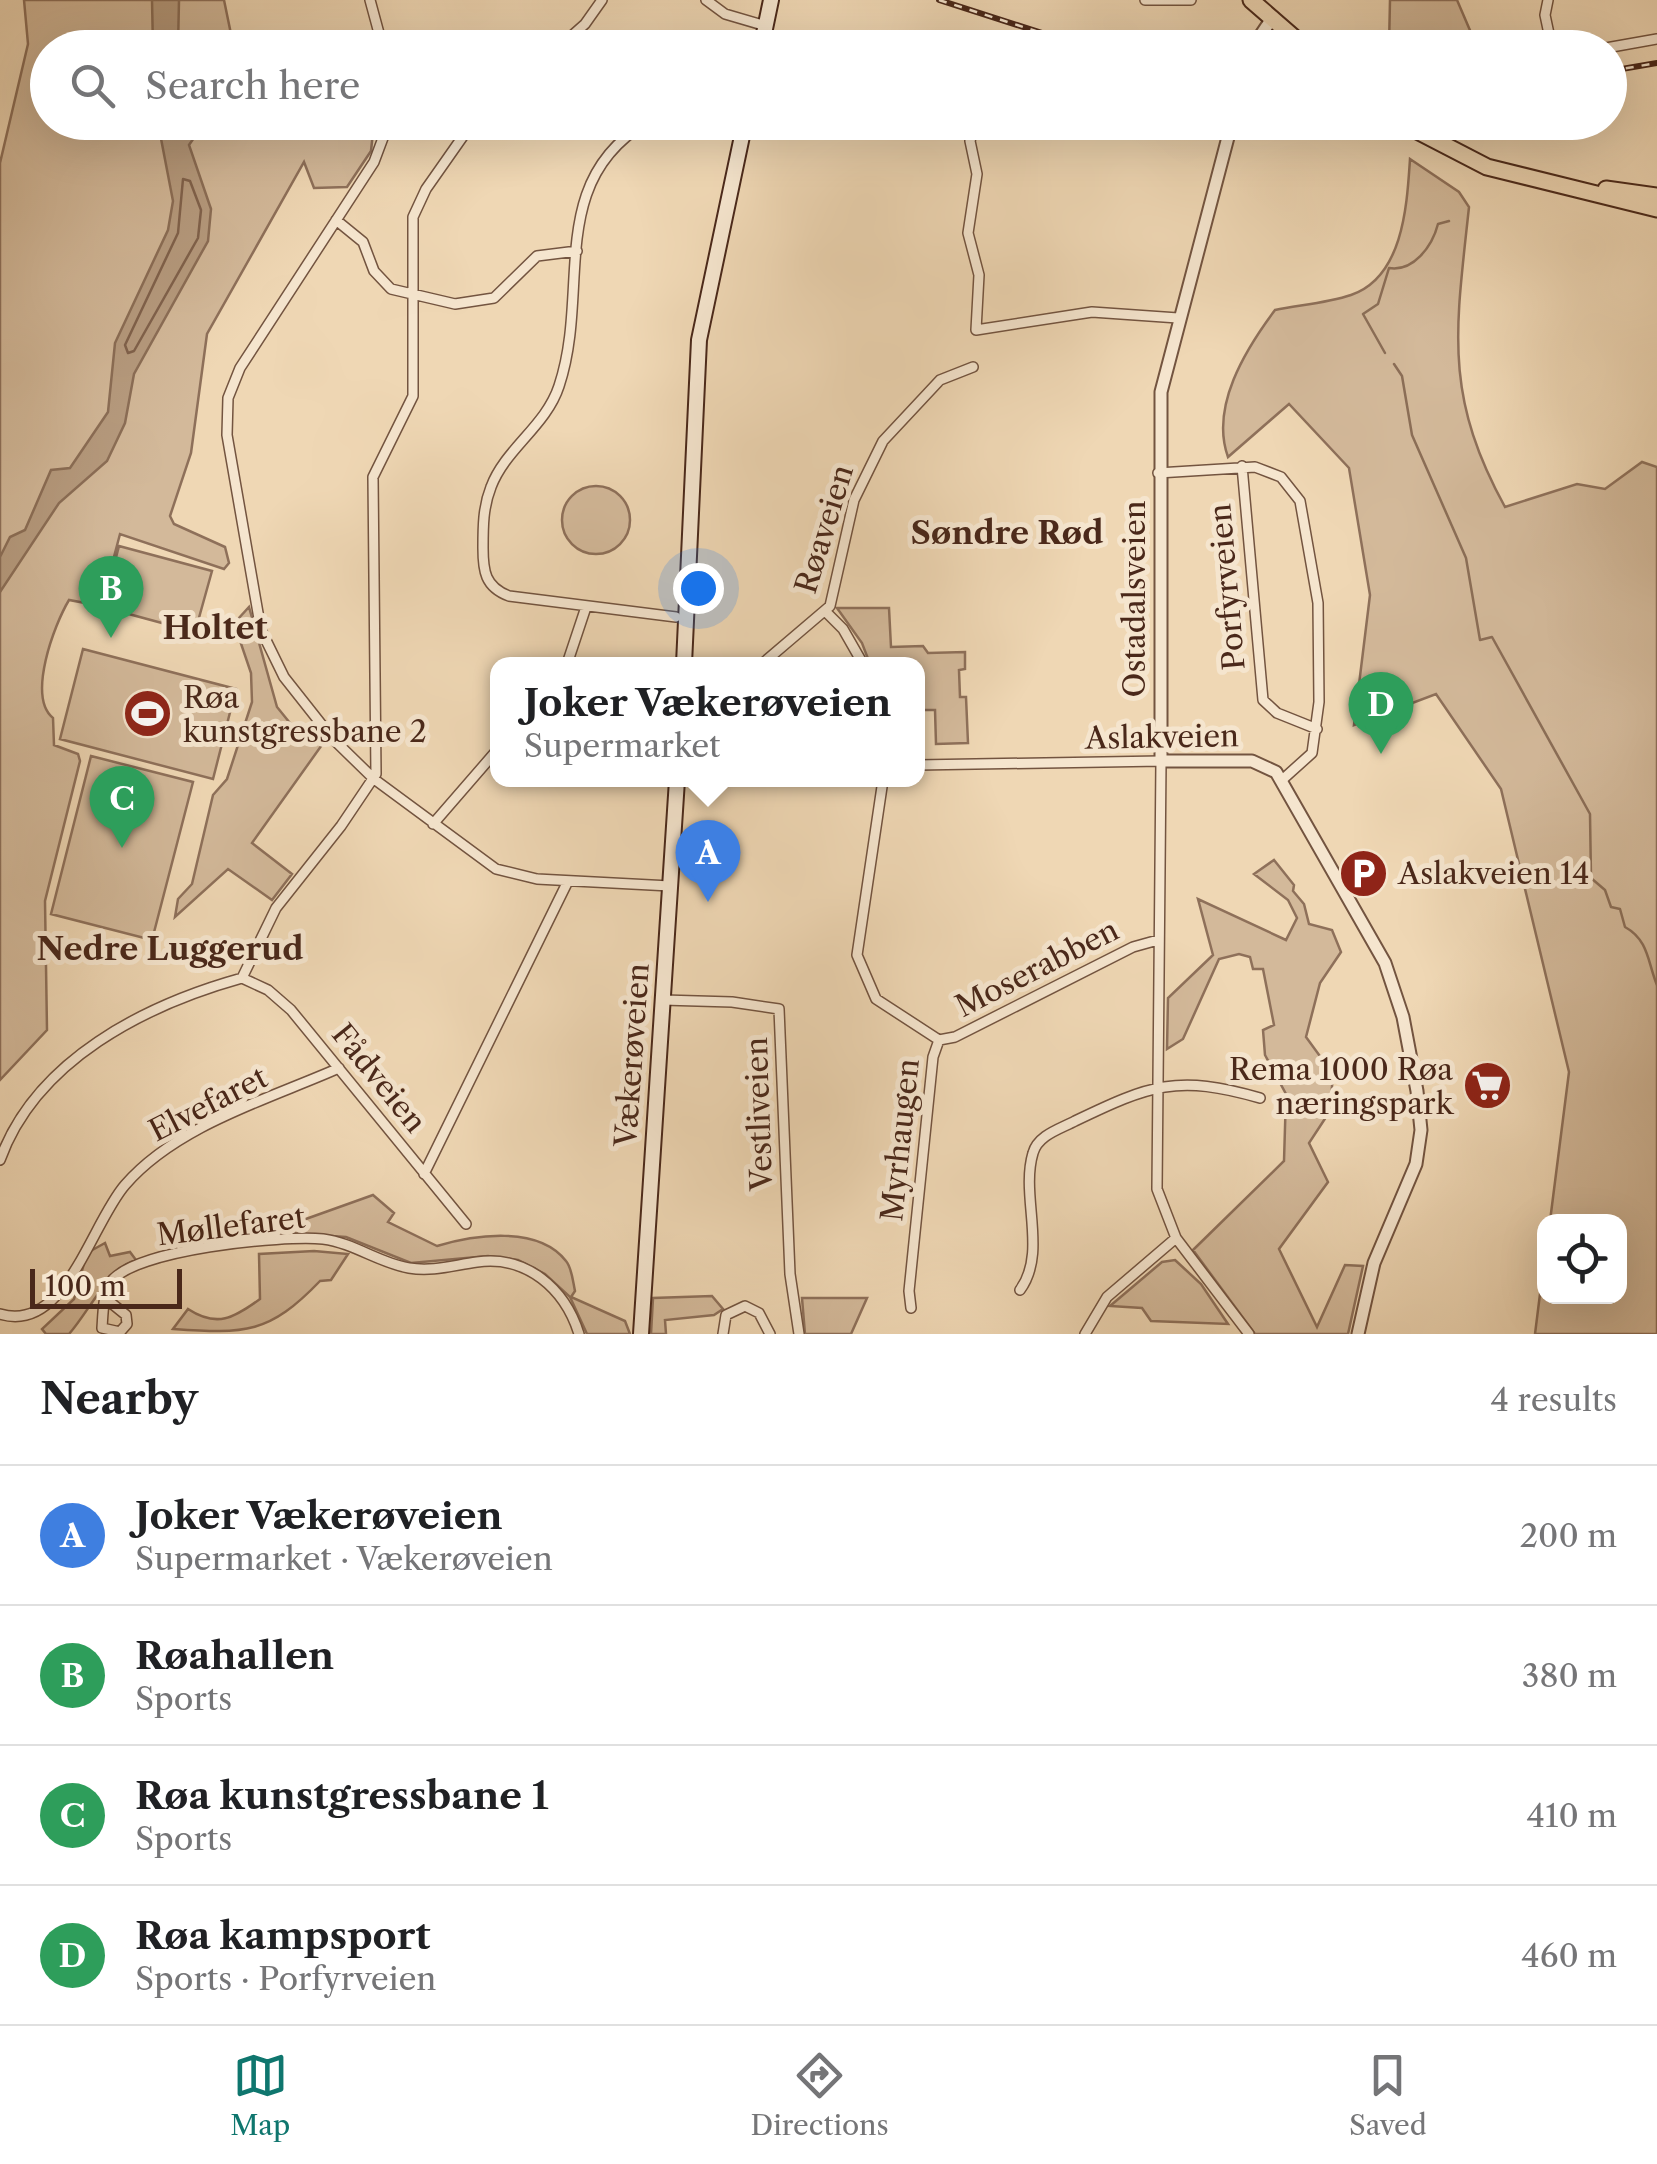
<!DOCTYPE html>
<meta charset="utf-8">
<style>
body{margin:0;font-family:"Libre Caslon Text",serif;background:#f2f2f2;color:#202124}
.controls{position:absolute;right:30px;bottom:30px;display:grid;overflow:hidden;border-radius:20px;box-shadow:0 10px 40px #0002}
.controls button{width:90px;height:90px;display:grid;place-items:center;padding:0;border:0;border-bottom:2px solid #e0e0e0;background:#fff;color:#202124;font:50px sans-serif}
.scale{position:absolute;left:30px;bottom:25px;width:152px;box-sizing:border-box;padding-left:10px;border:5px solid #4a281a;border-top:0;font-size:28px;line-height:35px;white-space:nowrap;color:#4a281a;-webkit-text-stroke:8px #f5e5ce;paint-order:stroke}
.you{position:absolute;left:698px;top:588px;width:35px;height:35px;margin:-25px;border:8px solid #fff;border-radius:50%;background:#1a73e8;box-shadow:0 0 0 15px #1a73e833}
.badge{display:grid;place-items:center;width:65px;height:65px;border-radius:50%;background:#0f766e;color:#fff;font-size:32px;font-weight:700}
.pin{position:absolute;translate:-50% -82px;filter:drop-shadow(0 2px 5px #0008)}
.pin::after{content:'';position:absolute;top:52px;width:35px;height:30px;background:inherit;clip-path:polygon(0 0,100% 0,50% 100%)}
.popup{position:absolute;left:490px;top:657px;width:435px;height:130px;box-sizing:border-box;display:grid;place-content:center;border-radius:20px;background:#fff;filter:drop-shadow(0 2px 8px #0005);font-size:32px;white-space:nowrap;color:#757577}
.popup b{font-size:38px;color:#202124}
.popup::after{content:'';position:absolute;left:50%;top:100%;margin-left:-20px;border:20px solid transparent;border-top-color:#fff}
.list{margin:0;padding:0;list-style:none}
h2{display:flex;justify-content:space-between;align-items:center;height:130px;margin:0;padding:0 40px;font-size:42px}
h2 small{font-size:32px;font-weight:400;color:#757577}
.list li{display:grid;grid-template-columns:65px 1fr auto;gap:30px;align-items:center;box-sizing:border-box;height:140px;padding:0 40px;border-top:2px solid #e0e0e0}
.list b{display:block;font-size:38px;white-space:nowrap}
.list p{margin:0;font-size:32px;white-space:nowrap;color:#757577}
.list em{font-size:32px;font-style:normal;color:#757577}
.icon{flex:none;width:55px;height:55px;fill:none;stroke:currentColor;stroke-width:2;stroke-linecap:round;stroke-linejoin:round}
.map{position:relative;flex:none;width:1657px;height:1334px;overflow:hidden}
.search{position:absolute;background:#fff;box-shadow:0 10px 40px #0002;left:30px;right:30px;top:30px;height:110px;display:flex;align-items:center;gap:25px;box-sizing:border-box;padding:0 35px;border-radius:55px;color:#757577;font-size:38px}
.sheet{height:690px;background:#fff}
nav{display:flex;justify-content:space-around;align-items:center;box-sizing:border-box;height:140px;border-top:2px solid #e0e0e0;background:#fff;font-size:28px;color:#757577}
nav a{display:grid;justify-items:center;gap:5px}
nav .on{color:#0f766e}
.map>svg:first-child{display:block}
.green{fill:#d3b99a;stroke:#8e705a;stroke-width:2.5}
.water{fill:#b79c80;stroke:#8b6e57;stroke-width:2.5}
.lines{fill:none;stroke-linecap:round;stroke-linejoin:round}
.shore{stroke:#80624d;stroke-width:2.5}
.stream{stroke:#8b6e57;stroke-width:2.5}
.minor-casing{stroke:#735440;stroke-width:12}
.tertiary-casing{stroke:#735440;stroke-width:15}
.secondary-casing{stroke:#4a281a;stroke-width:18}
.primary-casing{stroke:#4a281a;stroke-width:19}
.minor{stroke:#f5e5ce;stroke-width:9}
.tertiary{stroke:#f5e5ce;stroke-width:11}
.secondary{stroke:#f5e5ce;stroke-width:14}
.primary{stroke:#efd7b4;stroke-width:15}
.rail-casing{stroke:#4a281a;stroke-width:6}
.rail{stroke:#f5e5ce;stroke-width:2.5;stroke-dasharray:8;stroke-linecap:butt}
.labels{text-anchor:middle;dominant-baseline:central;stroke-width:10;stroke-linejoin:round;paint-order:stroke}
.street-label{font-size:30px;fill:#4a281a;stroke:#f5e5ce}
.poi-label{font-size:30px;fill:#4a281a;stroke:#f5e5ce;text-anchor:start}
.neighbourhood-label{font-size:32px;font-weight:bold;fill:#4a281a;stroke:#f5e5ce}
</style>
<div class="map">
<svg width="1657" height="1334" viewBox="0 0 1657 1334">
<rect width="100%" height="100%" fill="#efd7b4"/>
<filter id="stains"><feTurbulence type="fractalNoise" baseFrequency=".002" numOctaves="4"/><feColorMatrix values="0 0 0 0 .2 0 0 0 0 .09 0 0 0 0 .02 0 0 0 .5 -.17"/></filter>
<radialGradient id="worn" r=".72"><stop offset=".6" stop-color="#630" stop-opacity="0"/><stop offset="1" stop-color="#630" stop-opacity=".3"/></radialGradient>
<!-- green -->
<path class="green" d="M24,0H224L231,34L322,41L323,47L48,48V122L374,123L371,151L347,187L314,188L304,162L207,334L191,453L170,516L174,524L225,547L229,563L224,569L120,534L101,606L69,600C54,625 27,697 53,718L54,745L78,754L80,761L45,901L47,1030L0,1080V163L28,44Z
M1390,0H1457L1472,35L1485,47H1389Z
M1410,159L1459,192L1469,207C1456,329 1443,394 1505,507L1577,484L1605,489L1642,462L1657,467V1334H1535L1544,1262V1296H1620V1222L1550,1221L1569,1072L1501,789L1436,694L1354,725L1370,595L1349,468L1289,404L1228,457C1210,407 1245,350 1275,310C1300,305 1327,303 1351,295C1404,277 1407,203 1410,159Z
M562 520a34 34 0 1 1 68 0a34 34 0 1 1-68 0Z
M119,546L212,571L195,632L103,607Z
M249,607L277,707L294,728L324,742L252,843L292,874L272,900L228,869L175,917L178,899L192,884L213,795L227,779L252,702L251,673L236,629L238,619Z
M837,608H889L891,647L923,646L928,653L965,652V669L959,670L960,697H966L968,743L936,744L935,710H918V664H870L862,643Z
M83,649L236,689L213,779L60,739Z
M91,756L193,782L152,940L51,914Z
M1274,860L1294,885L1293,891L1304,904L1309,924L1332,930L1341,952L1320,983L1306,1037L1333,1074L1330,1111L1309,1143L1328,1182L1279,1249L1317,1327L1345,1265L1363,1266L1348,1334H1255L1193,1250L1284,1161L1286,1094L1265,1055L1263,1030L1274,1025L1263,969H1253L1250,957L1239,954L1219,959L1183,1039L1167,1049L1168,998L1213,955L1198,899L1286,940L1297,918L1288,900L1254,874Z
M373,1195L394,1213L388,1222L437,1246C474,1235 538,1225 566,1261C572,1268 573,1282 575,1291L571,1297L625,1321L630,1334H587L570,1297L545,1274L518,1260L488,1256L411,1263L346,1237L286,1233L297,1215L303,1220Z
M105,1243L110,1256L130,1252L136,1260C108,1269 90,1310 69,1334H46L42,1329L74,1299L87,1253Z
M314,1251L348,1254L331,1280L320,1281C269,1334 246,1334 173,1329L188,1309C217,1328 234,1318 260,1299L259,1254Z
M1175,1260L1201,1284L1228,1324L1151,1321L1142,1308L1110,1306L1162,1262Z
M712,1296L723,1309L714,1315L665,1320L666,1334H651L653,1298Z
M802,1298H867L851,1334H805Z"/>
<!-- water -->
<path class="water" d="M152,0H179L178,47H153Z
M158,123L202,126L189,145L211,209L208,241L134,374L125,423L107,461L59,503L0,592V557L10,537L25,530L51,470L70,468L108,412L115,343L168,230L173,201Z"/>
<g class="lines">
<!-- shore -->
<path class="shore" d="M183,179L190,181L201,210L198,238L134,351L128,353L125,345L178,233Z"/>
<!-- stream -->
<path class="stream" d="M1385,353L1363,314L1378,304L1389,268C1413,272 1432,247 1438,224L1449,221
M1394,364L1402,376L1412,435L1466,558L1480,640L1492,637L1590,814L1591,878L1605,890L1611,907L1620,909L1625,927C1649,940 1648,964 1657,985"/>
<defs>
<path id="minor" d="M370,0L383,48
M706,0L725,14L766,26
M1145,0H1191
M1548,0L1545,15L1552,48
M558,48L585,24L602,0
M1606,48L1657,39
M389,122L374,162L240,368L228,398L227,435L261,630L284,677L333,739L374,779L496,869L537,879L670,886
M647,122C545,183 591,290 559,386C546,426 505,449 491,487C483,507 483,527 483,548C483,571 485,587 509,596L676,617
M966,122L978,131L990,122
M973,130L970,141L977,174L968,233L979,275L976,330L1092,312L1178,318
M336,220L363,242L374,271L391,289L455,304L494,298L537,256L577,251
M1242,466L1263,700L1277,713L1317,729
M1158,473L1255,467L1281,477L1300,501L1318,603L1319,702L1312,753L1282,780
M826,612L843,629L863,664
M567,664L586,607
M762,664L830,606L854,500L883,441L940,380L973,367
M918,765L1161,761L1157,1189L1176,1238L1249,1334
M883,780L857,955L876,999L939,1040
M433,824L498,749
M242,978L276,908L341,826L376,774L373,477L413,396V217L426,189L473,122
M242,978L268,990L291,1010L466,1224
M663,1000L732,1002L779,1009L790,1274L799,1334
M939,1040L955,1037L1133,947L1158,940
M0,1160C36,1060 145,1005 242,978
M424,1174L568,881
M1020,1290C1048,1252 1020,1196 1033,1153C1038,1135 1060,1129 1075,1121C1150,1085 1177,1074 1260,1098
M105,1298L126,1315L127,1324L120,1332L102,1328C103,1314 103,1295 110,1283C132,1249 283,1235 323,1239C354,1243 379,1263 409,1268C433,1272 454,1265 477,1262C527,1255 565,1289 579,1334
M911,1308L909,1291L933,1057L939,1040
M0,1314C65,1334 91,1224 125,1185C177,1125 269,1099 339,1068
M723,1334L726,1315L745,1306L759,1313L770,1334
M1085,1334L1107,1297L1176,1238"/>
<path id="tertiary" d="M1252,48L1273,17
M1266,48L1284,30
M1232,122L1161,392V761H1252L1276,772L1385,963L1403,1017L1417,1091L1421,1130L1416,1164L1374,1263L1358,1334"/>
<path id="secondary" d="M761,48L771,0
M684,664L699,340L745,122
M641,1334L677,780"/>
<path id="primary" d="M1251,0L1306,48
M1400,122L1487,167L1657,209
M1606,189L1657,196"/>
</defs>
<!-- minor casing -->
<use href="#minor" class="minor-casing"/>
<!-- tertiary casing -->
<use href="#tertiary" class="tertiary-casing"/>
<!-- secondary casing -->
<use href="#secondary" class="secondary-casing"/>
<!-- primary casing -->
<use href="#primary" class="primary-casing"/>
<!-- minor -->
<use href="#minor" class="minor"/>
<!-- tertiary -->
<use href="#tertiary" class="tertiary"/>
<!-- secondary -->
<use href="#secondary" class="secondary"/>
<!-- primary -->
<use href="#primary" class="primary"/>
<defs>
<path id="rail" d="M939,0L1089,48
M1610,71L1657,63"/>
</defs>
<!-- rail casing -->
<use href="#rail" class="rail-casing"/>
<!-- rail -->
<use href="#rail" class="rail"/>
</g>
<!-- icons -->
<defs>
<symbol id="stadium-disc" viewBox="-11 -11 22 22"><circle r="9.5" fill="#8f2418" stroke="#f5e5ce"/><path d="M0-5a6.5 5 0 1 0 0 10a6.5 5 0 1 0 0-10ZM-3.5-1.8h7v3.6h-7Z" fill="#fff"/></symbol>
<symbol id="parking-disc" viewBox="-11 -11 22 22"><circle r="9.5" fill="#8f2418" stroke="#f5e5ce"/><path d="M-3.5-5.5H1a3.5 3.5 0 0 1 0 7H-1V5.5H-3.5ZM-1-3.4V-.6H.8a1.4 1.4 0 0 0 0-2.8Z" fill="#fff"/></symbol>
<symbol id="supermarket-disc" viewBox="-11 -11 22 22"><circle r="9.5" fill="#8f2418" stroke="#f5e5ce"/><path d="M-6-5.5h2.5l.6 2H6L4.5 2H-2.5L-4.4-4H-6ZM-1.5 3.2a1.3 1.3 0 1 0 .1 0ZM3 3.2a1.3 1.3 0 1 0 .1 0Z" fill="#fff"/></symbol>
</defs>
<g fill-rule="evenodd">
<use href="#stadium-disc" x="120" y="686" width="55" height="55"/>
<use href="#parking-disc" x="1336" y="846" width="55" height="55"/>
<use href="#supermarket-disc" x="1460" y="1058" width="55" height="55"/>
</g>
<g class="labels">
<!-- street labels -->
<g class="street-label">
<text transform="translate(824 529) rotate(-73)">Røaveien</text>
<text transform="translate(1227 587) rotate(-95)">Porfyrveien</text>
<text transform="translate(1134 599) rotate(-90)">Ostadalsveien</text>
<text transform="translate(1162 737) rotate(-1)">Aslakveien</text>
<text transform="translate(1037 968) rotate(-27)">Moserabben</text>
<text transform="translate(632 1055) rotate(-86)">Vækerøveien</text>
<text transform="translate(379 1078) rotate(51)">Fådveien</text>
<text transform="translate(208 1104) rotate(-27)">Elvefaret</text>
<text transform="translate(759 1114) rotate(-92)">Vestliveien</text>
<text transform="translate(900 1140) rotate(-84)">Myrhaugen</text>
<text transform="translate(231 1226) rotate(-7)">Møllefaret</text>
</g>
<!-- poi labels -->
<g class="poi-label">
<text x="183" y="697">Røa<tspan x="183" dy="34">kunstgressbane 2</tspan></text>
<text x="1398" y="873">Aslakveien 14</text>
<text x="1453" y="1069" text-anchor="end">Rema 1000 Røa<tspan x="1453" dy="34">næringspark</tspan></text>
</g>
<!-- neighbourhood labels -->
<g class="neighbourhood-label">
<text x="1007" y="532">Søndre Rød</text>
<text x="215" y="627">Holtet</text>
<text x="170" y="948">Nedre Luggerud</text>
</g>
</g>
<rect width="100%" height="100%" filter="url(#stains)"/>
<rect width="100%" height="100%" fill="url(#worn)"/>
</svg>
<div class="controls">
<button><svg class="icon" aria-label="locate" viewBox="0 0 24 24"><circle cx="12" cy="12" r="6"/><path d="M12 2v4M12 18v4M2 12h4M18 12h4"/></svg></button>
</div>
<div class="scale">100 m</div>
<div class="you"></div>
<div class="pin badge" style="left:708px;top:902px;background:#3f7fe0">A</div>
<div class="popup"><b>Joker Vækerøveien</b>Supermarket</div>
<div class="pin badge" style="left:111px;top:638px;background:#2e9e5b">B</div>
<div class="pin badge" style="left:122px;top:848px;background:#2e9e5b">C</div>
<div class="pin badge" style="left:1381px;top:754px;background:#2e9e5b">D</div>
<div class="search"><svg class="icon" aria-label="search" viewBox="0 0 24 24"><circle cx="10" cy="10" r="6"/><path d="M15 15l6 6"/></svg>Search here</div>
</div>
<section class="sheet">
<h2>Nearby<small>4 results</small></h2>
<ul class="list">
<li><span class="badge" style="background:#3f7fe0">A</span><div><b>Joker Vækerøveien</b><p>Supermarket · Vækerøveien</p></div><em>200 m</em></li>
<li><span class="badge" style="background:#2e9e5b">B</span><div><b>Røahallen</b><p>Sports</p></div><em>380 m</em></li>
<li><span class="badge" style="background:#2e9e5b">C</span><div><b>Røa kunstgressbane 1</b><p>Sports</p></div><em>410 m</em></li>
<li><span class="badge" style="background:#2e9e5b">D</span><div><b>Røa kampsport</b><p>Sports · Porfyrveien</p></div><em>460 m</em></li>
</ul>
</section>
<nav>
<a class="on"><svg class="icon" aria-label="map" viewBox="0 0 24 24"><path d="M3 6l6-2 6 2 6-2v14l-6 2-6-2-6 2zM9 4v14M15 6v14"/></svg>Map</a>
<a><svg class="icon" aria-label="directions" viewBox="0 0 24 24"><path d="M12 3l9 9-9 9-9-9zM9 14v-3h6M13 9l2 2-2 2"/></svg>Directions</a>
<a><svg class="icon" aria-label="saved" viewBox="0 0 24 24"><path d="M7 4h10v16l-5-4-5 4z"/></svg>Saved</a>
</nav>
